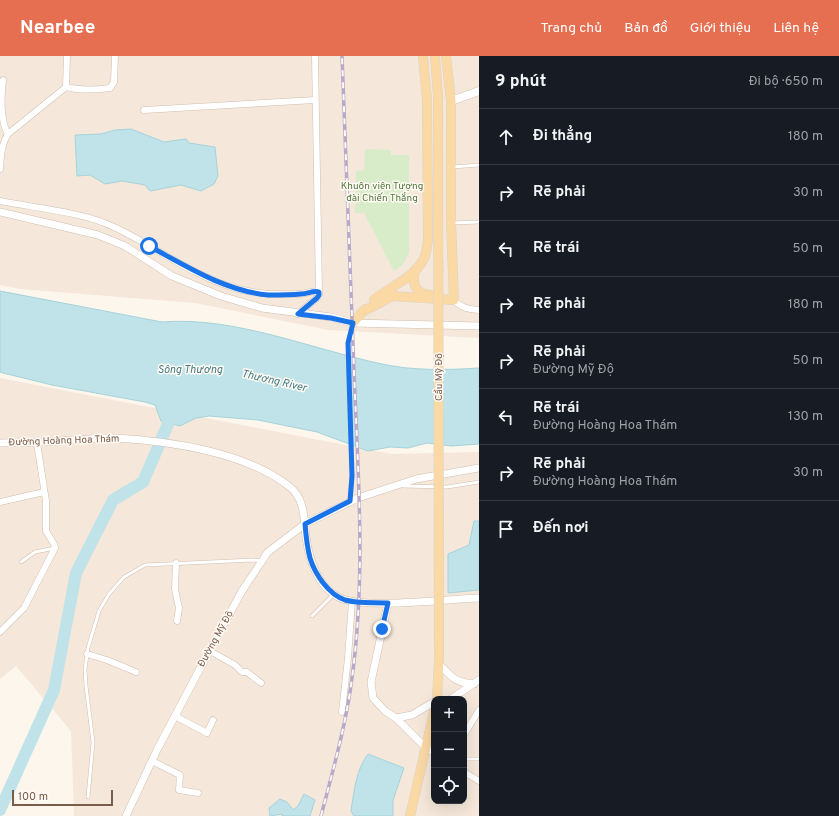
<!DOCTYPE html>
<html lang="vi">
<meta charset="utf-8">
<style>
body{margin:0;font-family:Overpass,sans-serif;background:#242831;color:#f1f3f6}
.controls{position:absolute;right:12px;bottom:12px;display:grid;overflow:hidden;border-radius:8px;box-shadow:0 4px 16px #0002}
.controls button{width:36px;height:36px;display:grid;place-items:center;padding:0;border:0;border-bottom:1px solid #363941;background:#171b24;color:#f1f3f6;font:20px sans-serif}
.scale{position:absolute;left:12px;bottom:10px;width:101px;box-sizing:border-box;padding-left:4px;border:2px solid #7a5c4d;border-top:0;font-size:11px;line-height:14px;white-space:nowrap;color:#7a5c4d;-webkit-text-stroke:3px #fffaf3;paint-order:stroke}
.stop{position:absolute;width:12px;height:12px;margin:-9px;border:3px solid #1a73e8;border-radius:50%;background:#fff}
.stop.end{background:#1a73e8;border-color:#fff;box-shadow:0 1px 4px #0008}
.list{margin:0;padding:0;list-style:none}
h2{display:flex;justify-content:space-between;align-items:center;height:52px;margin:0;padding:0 16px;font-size:17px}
h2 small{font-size:13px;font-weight:400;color:#9ea1a6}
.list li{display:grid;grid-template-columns:26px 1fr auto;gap:12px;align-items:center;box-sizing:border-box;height:56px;padding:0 16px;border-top:1px solid #363941}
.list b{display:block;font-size:15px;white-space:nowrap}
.list p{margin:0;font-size:13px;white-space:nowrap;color:#9ea1a6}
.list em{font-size:13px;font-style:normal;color:#9ea1a6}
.icon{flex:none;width:22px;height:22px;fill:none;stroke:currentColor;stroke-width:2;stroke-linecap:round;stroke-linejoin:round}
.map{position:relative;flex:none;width:479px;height:760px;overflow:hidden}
header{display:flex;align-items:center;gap:24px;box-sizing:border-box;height:56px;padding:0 20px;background:#e76f51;color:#fff}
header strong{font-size:19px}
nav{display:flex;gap:22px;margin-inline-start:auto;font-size:14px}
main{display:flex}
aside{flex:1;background:#171b24}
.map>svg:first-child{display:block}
.residential{fill:#f5e8da;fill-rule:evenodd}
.green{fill:#d8ecc9}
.water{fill:#bfe3e8;stroke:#a5d3da}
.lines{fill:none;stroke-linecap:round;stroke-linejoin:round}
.river{stroke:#bfe3e8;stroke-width:12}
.service-casing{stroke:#d1beb0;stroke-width:4}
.minor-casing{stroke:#d1beb0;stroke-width:7}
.tertiary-casing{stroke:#d1beb0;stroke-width:8}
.secondary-casing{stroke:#d6c0b0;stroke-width:9}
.primary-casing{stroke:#dad1cd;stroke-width:10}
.service{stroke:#fff;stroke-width:3}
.minor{stroke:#fff;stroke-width:6}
.tertiary{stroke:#fff;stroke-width:7}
.secondary{stroke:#fff;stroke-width:8}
.primary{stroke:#fbd9a5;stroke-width:9}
.rail-casing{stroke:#b9a8c9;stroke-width:3.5}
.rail{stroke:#fffaf3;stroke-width:2;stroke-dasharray:6;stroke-linecap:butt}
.primary-bridge-casing{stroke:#dad1cd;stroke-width:10;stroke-linecap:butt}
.primary-bridge{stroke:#fbd9a5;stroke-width:9}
.route{stroke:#1a73e8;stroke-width:5}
.labels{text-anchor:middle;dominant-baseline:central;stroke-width:3;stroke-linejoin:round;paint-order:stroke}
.park-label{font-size:10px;fill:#537a41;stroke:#fffaf3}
.street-label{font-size:10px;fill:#7a5c4d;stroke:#fffaf3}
.water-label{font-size:11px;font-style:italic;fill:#437c86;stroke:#fffaf3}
</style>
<header>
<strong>Nearbee</strong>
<nav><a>Trang chủ</a><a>Bản đồ</a><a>Giới thiệu</a><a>Liên hệ</a></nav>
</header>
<main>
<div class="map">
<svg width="479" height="760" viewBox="0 0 479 760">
<rect width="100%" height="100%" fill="#fdf6ec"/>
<!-- residential -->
<path class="residential" d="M0,0H479V282L329,274L195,247L20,233L0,229Z
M0,322L392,398L479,396V760H74L71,675L16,610L0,623ZM434,643H464V745H434Z"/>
<!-- green -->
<path class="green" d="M365,93L391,94V99H409V197L403,209L394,215L364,157H355L356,115L364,114Z"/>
<!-- water -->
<path class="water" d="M131,73L164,86L186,83L189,87L215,91L218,120L214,128L201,135L181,129L150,135L145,129L122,125L105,128L90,119L77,120L75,79L101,78L115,74Z
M0,235L162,266C234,260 311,293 382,308C413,315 448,314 479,312V388L451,390L427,387L408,392L390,391L368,395L317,376L258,364L209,360L196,362L180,370L161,365L155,349L145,346L52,329L3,317L0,316Z
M474,465H479V534L448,537V498L469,489Z
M368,698L404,712L393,744V760H354L351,755C354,735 356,714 368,698Z
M304,738L315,744L310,760H282V758L270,760L269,752L280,743L287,746L293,754L298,750Z"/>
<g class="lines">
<!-- river -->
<path class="river" d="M0,754L54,634L76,517L113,444L143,426L175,352"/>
<defs>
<path id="service" d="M452,111L479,109
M452,167L479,166
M403,430L447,431L479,426
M350,445L352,419L348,287L353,268
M21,506L35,496L55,492
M312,560L334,538
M464,703H479
M88,741L93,686L86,630L85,613L88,592L99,555L109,538L124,521L145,509L253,504L261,505"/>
<path id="minor" d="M315,0L319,236
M3,24C1,39 0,65 8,78
M66,31C81,35 95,34 110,32L114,26L115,0
M144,54L315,44
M0,113C1,100 1,89 8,78L66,31L67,0
M0,145C35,152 84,156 116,172C156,191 194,221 238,233C258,238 278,239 298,238C305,238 312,234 319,236V239L317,242L298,258
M454,244C461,252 468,253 479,254
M0,446L44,436
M176,507L175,533L179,552L177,565
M0,576L24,552L55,492L54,488L46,475V445L37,387
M210,595L235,609L242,616H247L261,627
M87,598L107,604L136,616
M342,656L348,602L352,545
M175,660L207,677L213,664
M464,679L479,654
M426,692L434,697
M152,705L180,719L179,734L198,737
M464,716L479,725"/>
<path id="tertiary" d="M0,156L98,179L125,190L172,220L221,240L262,252L331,261L353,267L479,270
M0,387C24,387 48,386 73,384C86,384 101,381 115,382C170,385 246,396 290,431C305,443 304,464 306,481C309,503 317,529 338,541C362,554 449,543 479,542
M388,547L371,626L373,642L385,655L396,662L426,692
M439,608C453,622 454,626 474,628
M451,643L479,624
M396,662L412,659L434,646
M126,760L157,694L213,588L242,535L268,496L305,468L358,442L416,423L479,412"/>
<path id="secondary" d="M451,45L479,35"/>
<path id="primary" d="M435,0L438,40
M416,213C410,227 416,238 431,239
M374,244C388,232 415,221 423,204C427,198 427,190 428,183L427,44L423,0
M362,256L393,240L454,244L451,167V45L446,0
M353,267L365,253
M437,643L439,603
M410,760L434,656"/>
</defs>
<!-- service casing -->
<use href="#service" class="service-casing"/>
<!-- minor casing -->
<use href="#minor" class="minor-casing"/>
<!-- tertiary casing -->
<use href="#tertiary" class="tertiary-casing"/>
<!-- secondary casing -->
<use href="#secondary" class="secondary-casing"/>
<!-- primary casing -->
<use href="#primary" class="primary-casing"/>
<!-- service -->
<use href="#service" class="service"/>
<!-- minor -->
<use href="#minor" class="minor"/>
<!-- tertiary -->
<use href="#tertiary" class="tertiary"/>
<!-- secondary -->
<use href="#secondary" class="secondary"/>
<!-- primary -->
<use href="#primary" class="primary"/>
<defs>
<path id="rail" d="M321,760C333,714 346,669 352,622C366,520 358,417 354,315C350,210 346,105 342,0"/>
</defs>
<!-- rail casing -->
<use href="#rail" class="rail-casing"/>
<!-- rail -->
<use href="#rail" class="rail"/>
<defs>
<path id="primary-bridge" d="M438,40L439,603"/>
</defs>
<!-- primary-bridge casing -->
<use href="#primary-bridge" class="primary-bridge-casing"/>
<!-- primary-bridge -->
<use href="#primary-bridge" class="primary-bridge"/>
</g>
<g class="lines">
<!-- route -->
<path class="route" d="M149,190C186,210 225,235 268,239C279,239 290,239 301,238C308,238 313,234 319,236V239L317,242L298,258L331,262L353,267L348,287L352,420L350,445L305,468C306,480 307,491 310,502C315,518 328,538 345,544C358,548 374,546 388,547L382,573"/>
</g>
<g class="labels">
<!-- park labels -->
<g class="park-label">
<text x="382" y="130">Khuôn viên Tượng<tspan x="382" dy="12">đài Chiến Thắng</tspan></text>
</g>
<!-- street labels -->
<g class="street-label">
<text transform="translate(439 321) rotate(-90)">Cầu Mỹ Độ</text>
<text transform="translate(64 385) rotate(-2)">Đường Hoàng Hoa Thám</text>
<text transform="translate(216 583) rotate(-61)">Đường Mỹ Độ</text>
</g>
<!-- water labels -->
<g class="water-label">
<text x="190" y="314">Sông Thương</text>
<text transform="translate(274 325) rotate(13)">Thương River</text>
</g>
</g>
</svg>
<div class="controls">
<button>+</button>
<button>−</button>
<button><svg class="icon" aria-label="locate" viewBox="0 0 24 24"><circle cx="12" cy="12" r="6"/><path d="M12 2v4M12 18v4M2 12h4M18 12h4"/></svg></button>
</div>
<div class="scale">100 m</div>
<div class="stop" style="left:149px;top:190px"></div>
<div class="stop end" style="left:382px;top:573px"></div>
</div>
<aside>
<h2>9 phút<small>Đi bộ · 650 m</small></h2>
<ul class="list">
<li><svg class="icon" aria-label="ahead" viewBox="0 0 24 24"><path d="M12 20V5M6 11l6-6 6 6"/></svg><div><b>Đi thẳng</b></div><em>180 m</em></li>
<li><svg class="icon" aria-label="right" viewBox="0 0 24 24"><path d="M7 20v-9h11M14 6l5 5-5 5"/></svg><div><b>Rẽ phải</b></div><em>30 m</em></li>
<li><svg class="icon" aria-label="left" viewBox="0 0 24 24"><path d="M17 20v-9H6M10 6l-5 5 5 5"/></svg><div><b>Rẽ trái</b></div><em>50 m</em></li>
<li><svg class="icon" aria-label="right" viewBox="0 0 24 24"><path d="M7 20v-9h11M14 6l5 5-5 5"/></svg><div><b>Rẽ phải</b></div><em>180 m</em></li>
<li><svg class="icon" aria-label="right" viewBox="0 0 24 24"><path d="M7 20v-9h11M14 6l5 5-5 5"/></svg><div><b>Rẽ phải</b><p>Đường Mỹ Độ</p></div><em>50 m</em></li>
<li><svg class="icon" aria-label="left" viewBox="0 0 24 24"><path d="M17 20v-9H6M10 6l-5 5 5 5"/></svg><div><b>Rẽ trái</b><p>Đường Hoàng Hoa Thám</p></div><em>130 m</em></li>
<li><svg class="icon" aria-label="right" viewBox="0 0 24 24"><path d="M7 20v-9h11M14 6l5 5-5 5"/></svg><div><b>Rẽ phải</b><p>Đường Hoàng Hoa Thám</p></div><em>30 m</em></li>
<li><svg class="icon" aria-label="arrive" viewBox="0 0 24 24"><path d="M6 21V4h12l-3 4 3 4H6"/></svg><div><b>Đến nơi</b></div></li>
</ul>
</aside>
</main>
